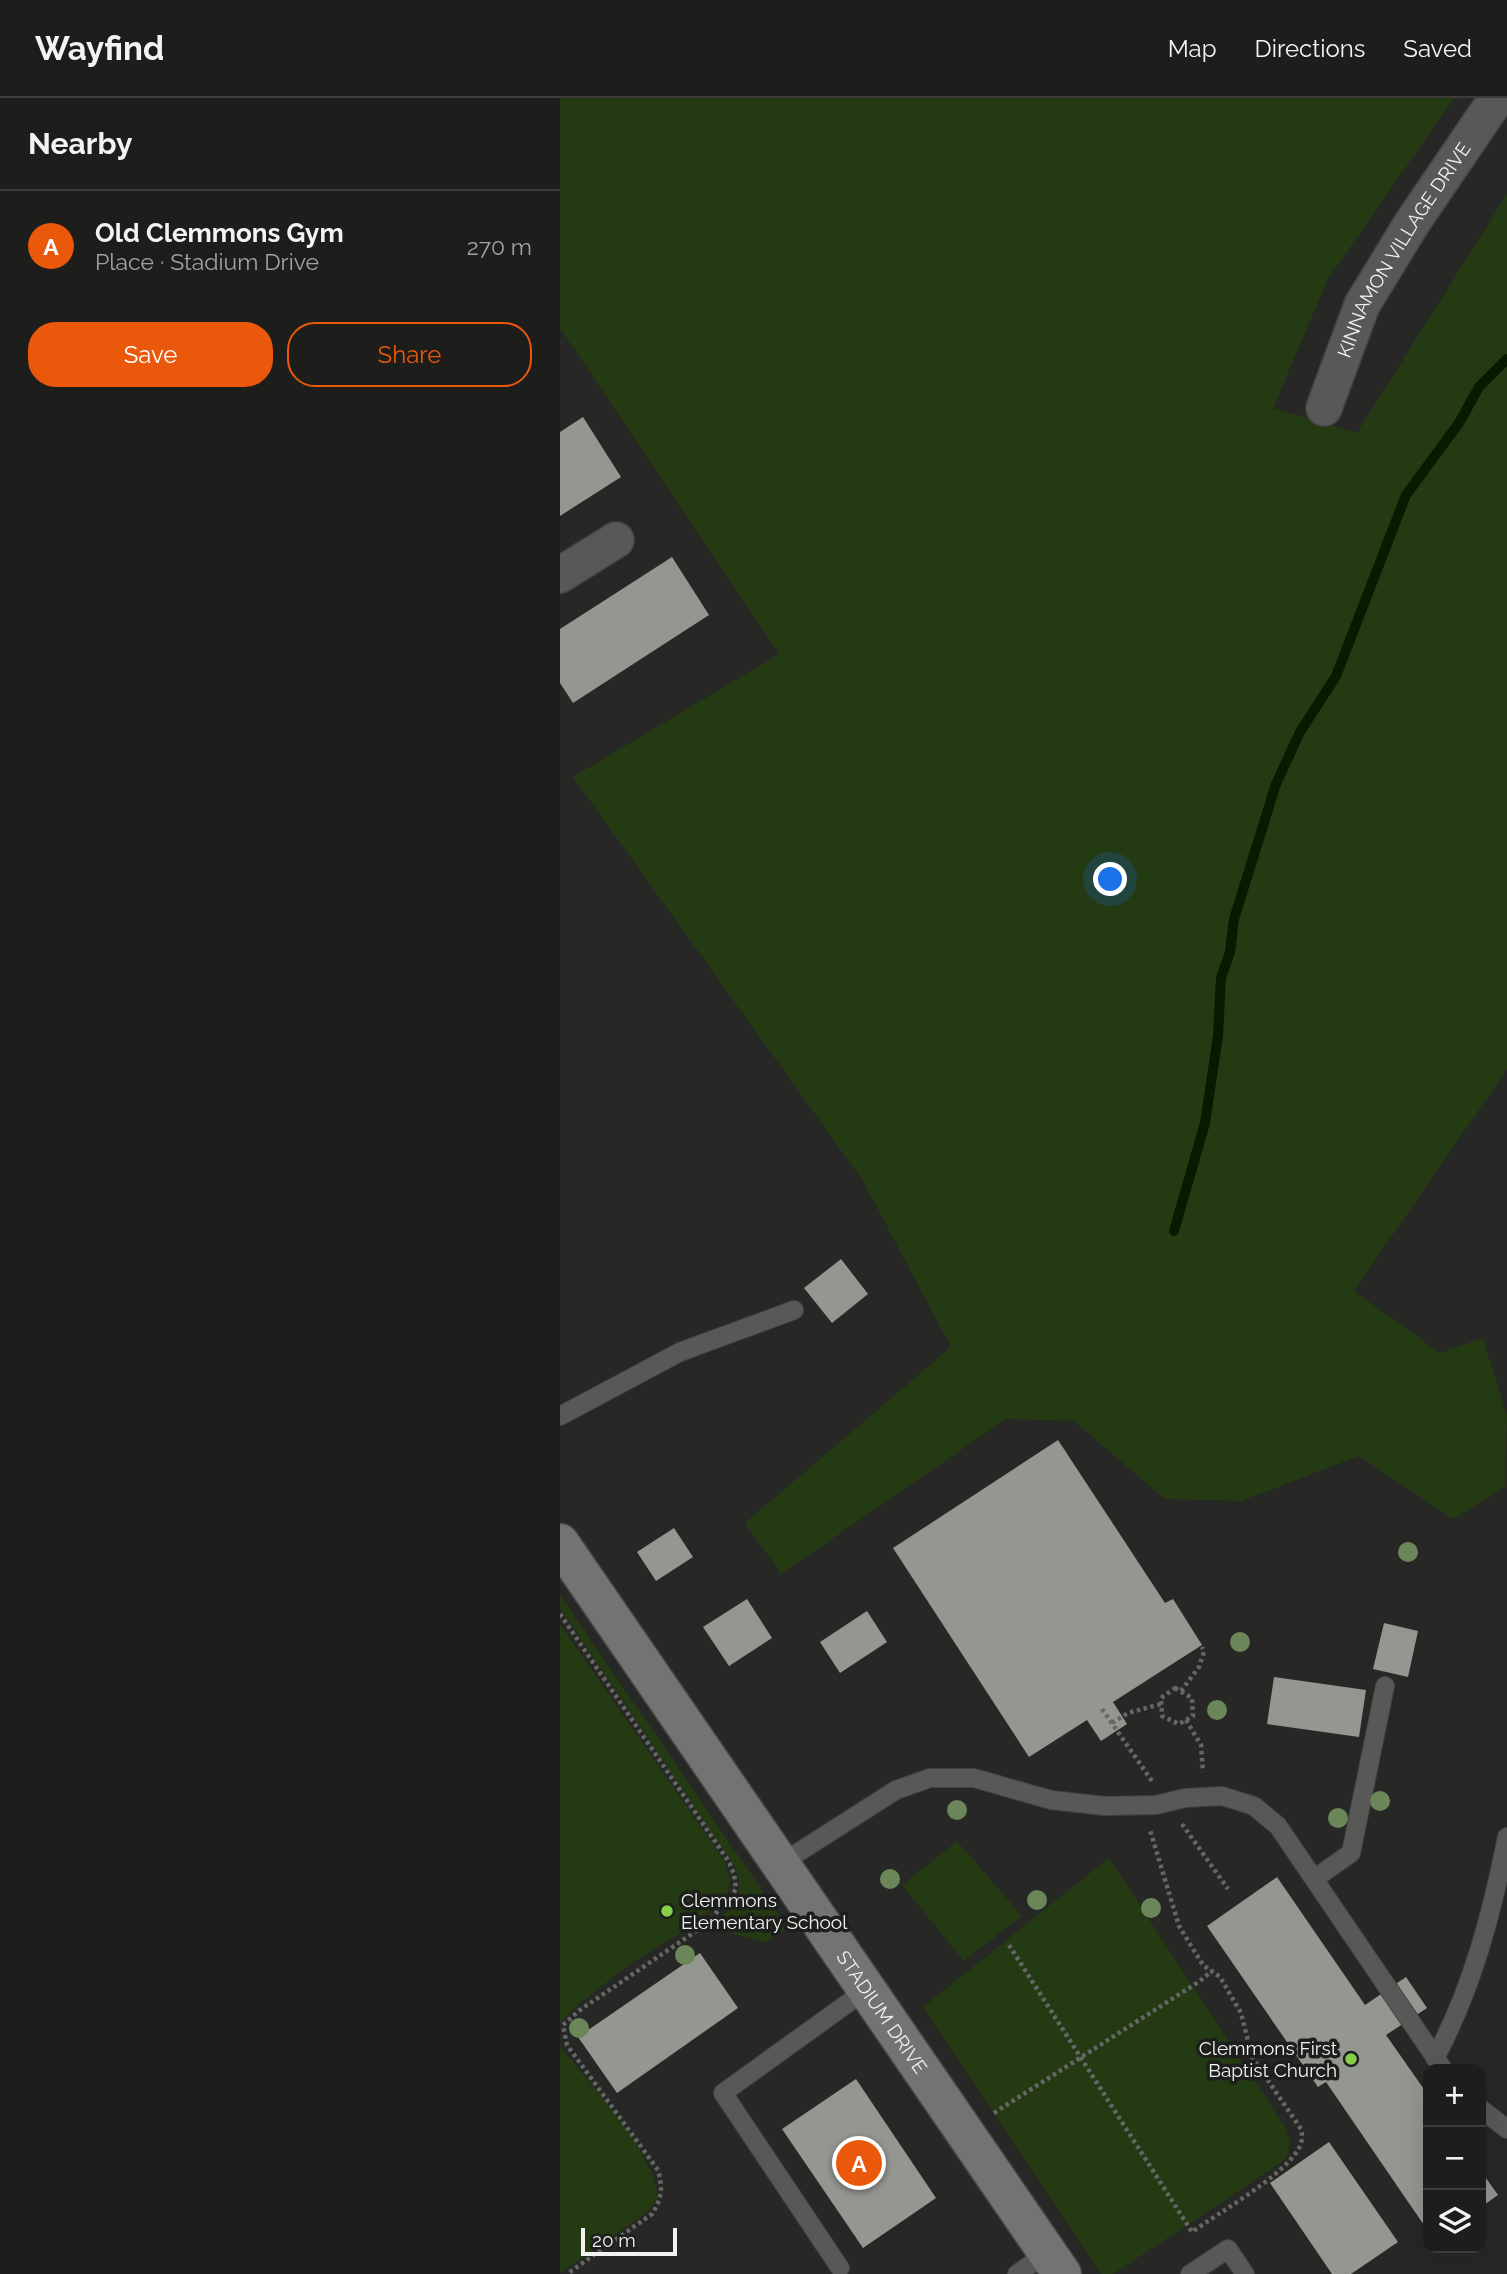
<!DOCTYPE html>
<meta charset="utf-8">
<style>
body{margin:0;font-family:Raleway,sans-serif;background:#2a2b29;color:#f1f3f6}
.controls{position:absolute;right:21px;bottom:21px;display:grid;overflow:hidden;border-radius:14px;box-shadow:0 7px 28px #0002}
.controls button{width:63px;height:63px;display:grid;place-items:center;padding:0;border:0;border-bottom:2px solid #3b3c3b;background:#1d1e1c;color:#f1f3f6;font:35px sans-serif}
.scale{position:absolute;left:21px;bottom:18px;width:96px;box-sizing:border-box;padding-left:7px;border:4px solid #f2f3f1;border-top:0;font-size:19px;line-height:24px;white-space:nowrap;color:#f2f3f1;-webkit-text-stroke:5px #1d1f1c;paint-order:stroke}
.you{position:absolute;left:551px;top:782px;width:24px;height:24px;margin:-18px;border:5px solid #fff;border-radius:50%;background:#1a73e8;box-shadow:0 0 0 10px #1a73e833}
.badge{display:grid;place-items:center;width:46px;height:46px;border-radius:50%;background:#ea580c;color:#fff;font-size:23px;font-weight:700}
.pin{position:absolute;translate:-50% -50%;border:4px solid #fff;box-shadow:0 2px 7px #0006}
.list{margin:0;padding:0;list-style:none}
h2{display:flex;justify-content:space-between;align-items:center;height:91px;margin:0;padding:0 28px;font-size:30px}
h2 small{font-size:23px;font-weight:400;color:#a0a2a3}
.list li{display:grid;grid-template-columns:46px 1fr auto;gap:21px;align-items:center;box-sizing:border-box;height:112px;padding:0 28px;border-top:2px solid #3b3c3b}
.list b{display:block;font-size:26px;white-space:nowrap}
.list p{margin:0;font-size:23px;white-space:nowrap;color:#a0a2a3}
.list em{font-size:23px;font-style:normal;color:#a0a2a3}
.actions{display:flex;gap:14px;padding:21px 28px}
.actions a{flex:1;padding:16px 0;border:2px solid #ea580c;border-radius:28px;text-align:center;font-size:24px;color:#ea580c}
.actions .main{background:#ea580c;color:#fff}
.icon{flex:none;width:38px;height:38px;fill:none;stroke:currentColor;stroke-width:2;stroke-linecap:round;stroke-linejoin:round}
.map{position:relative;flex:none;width:947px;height:2176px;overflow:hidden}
header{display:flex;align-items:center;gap:42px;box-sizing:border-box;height:98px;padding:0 35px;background:#1d1e1c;border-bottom:2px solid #3b3c3b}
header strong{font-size:33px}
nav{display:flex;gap:38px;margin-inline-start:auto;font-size:24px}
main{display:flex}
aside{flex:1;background:#1d1e1c}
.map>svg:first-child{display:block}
.green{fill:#243a13}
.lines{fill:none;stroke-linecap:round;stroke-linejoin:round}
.stream{stroke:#0a1a00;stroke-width:10}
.building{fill:#949692}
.lane-casing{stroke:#434442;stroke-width:20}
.street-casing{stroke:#434442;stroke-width:38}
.secondary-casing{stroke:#434442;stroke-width:41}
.path{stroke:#666765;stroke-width:4.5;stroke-dasharray:3.5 3.5;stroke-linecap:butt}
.lane{stroke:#585857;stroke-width:18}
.street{stroke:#585857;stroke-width:35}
.secondary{stroke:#727471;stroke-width:38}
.tree{fill:#6b8759}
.poi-dot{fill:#87cf4b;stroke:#1d1f1c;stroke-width:2.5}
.labels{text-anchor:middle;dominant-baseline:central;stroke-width:7;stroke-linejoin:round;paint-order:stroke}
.street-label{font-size:19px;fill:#f2f3f1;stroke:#1d1f1c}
.poi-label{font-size:19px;fill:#f2f3f1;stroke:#1d1f1c;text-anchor:start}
</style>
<header>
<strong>Wayfind</strong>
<nav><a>Map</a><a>Directions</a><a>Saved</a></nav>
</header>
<main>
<aside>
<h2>Nearby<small></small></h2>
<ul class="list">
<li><span class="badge">A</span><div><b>Old Clemmons Gym</b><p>Place · Stadium Drive</p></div><em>270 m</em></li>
</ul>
<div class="actions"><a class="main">Save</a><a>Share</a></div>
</aside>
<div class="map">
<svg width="947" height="2176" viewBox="0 0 947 2176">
<rect width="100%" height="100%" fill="#272826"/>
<!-- green -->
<path class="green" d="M0,0H894L768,181L713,310L797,335L947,96V971L794,1193L880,1255L923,1240L947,1318L945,1389L893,1421L799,1358L681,1403L605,1401L514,1323L446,1321L221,1476L185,1425L391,1249L303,1083L13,679L219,556L0,230Z
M0,1497L228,1830L206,1844L149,1830C170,1811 187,1799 175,1769L0,1510Z
M0,1526L165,1764L170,1783L168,1794L157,1806L137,1825L70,1866L20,1905L0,1924Z
M397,1743L462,1818L404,1863L342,1787Z
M549,1760L726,2031C730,2043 732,2053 722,2064L553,2176H541L363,1909Z
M0,1948C28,1984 96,2056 98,2100L86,2115L0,2175Z"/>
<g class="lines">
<!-- stream -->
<path class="stream" d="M614,1133L645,1025L658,938L661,880L670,854L674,821L716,686L740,634L776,578L846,397L899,325L919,289L947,261"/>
</g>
<!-- building -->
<path class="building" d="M23,319L61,379L0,418V334Z
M112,459L149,517L13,605L0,585V531Z
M281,1161L308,1196L272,1225L244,1190Z
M498,1342L605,1505L613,1501L642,1547L553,1604L567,1626L541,1643L527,1622L469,1659L333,1450Z
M114,1430L133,1459L96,1483L77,1454Z
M187,1501L212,1540L169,1568L143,1529Z
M307,1513L327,1544L280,1575L260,1544Z
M824,1525L858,1533L848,1579L813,1571Z
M714,1579L806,1592L799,1639L707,1626Z
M717,1779L805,1907L846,1879L867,1910L826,1937L868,1997V2133L766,1984L758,1989L647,1828Z
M140,1855L178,1910L57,1995L18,1939Z
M296,1981L376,2100L303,2150L222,2031Z
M769,2044L838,2144L791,2176H772L710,2085Z
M921,2073L938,2097L921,2109Z"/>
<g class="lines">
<defs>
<path id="lane" d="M0,1318L120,1254L234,1212
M220,1766L336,1692L370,1680H414L491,1702L545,1708L596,1707L625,1700L662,1698L694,1708L718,1728L883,1971
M754,1781L791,1755L825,1588
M875,1960C912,1891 932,1815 947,1739
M921,2011L947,2031
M280,2170L163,1995L306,1892
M457,2176L487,2155
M630,2176L668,2151L685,2176"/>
<g id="street">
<path id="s1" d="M764,310L802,207L852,125L937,0"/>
<path d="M0,477L56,442"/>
</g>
<g id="secondary">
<path id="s2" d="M0,1445L502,2176"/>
</g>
</defs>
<!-- lane casing -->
<use href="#lane" class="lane-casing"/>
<!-- street casing -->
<use href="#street" class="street-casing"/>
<!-- secondary casing -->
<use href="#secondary" class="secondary-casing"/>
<!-- path -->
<path class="path" d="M0,1516L169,1764L174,1776L176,1791L166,1805L142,1829L20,1912L3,1927L7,1947L98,2072C103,2090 102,2100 92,2116L7,2176
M615,1590L632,1600L633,1618L619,1626L602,1618L601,1600Z
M621,1593L639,1569L644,1554L642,1549
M542,1611L592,1683
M626,1622L641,1647L643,1674
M552,1625L568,1615L601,1606
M622,1726L668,1791
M449,1847L632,2134C660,2114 720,2080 738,2052C742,2045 743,2039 741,2031L692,1959L681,1915L660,1879L643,1867L619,1828L590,1732
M434,2015L640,1883L652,1873"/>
<!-- lane -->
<use href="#lane" class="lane"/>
<!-- street -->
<use href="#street" class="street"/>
<!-- secondary -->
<use href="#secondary" class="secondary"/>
</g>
<!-- trees -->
<g class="tree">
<circle cx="848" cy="1454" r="10"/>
<circle cx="680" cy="1544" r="10"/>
<circle cx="657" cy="1612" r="10"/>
<circle cx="820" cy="1703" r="10"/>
<circle cx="397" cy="1712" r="10"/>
<circle cx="778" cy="1720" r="10"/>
<circle cx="330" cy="1781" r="10"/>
<circle cx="477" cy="1802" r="10"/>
<circle cx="591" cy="1810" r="10"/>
<circle cx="125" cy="1857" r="10"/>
<circle cx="19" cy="1930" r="10"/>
</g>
<!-- markers -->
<g class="poi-dot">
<circle cx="107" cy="1813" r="7"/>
<circle cx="791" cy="1961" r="7"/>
</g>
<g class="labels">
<!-- street labels -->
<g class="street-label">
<text stroke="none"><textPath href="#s1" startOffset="178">KINNAMON VILLAGE DRIVE</textPath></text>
<text stroke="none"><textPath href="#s2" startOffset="569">STADIUM DRIVE</textPath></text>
</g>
<!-- poi labels -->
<g class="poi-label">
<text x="121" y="1802">Clemmons<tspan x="121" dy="22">Elementary School</tspan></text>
<text x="777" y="1950" text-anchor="end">Clemmons First<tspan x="777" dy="22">Baptist Church</tspan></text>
</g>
</g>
</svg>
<div class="controls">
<button>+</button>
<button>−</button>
<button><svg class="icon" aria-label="layers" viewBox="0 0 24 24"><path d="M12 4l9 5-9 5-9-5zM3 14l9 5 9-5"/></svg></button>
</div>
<div class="scale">20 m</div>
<div class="you"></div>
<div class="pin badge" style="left:299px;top:2065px">A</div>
</div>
</main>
